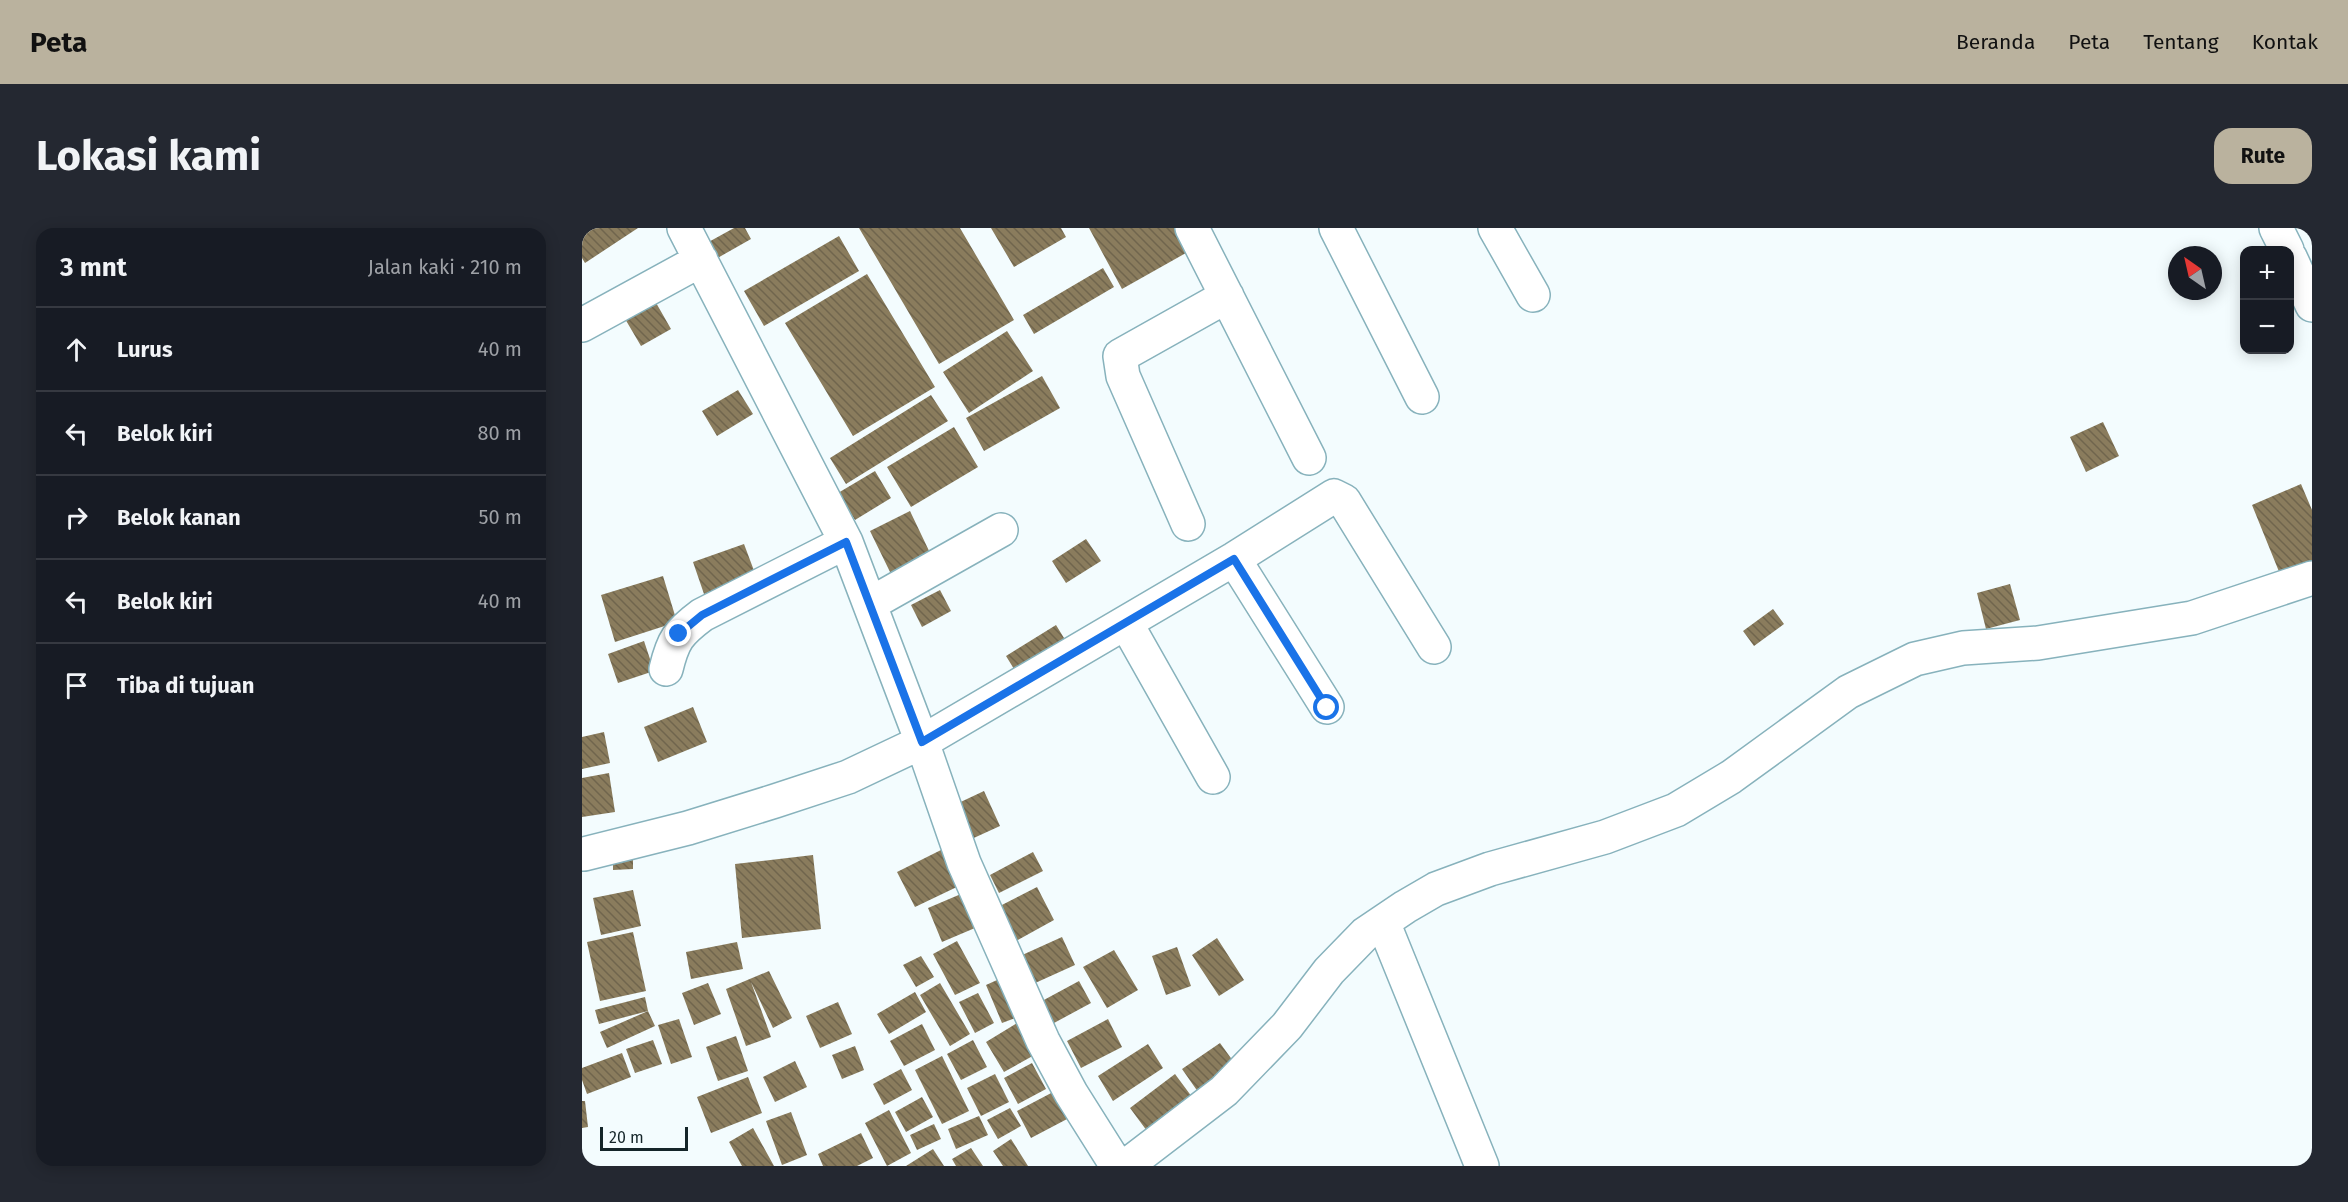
<!DOCTYPE html>
<html lang="id">
<meta charset="utf-8">
<style>
body{margin:0;font-family:"Fira Sans",sans-serif;background:#242831;color:#f1f3f6}
.controls{position:absolute;right:18px;top:18px;display:grid;overflow:hidden;border-radius:12px;box-shadow:0 3px 15px #0003}
.controls button{width:54px;height:54px;display:grid;place-items:center;padding:0;border:0;border-bottom:2px solid #363941;background:#171b24;color:#f1f3f6;font:30px sans-serif}
.compass{position:absolute;left:1586px;top:18px;width:54px;height:54px;border-radius:50%;background:#171b24;box-shadow:0 3px 15px #0003;rotate:326deg}
.scale{position:absolute;left:18px;bottom:15px;width:88px;box-sizing:border-box;padding-left:6px;border:3px solid #142529;border-top:0;font-size:16px;line-height:21px;white-space:nowrap;color:#142529;-webkit-text-stroke:4px #f3fcfe;paint-order:stroke}
.stop{position:absolute;width:18px;height:18px;margin:-14px;border:4px solid #1a73e8;border-radius:50%;background:#fff}
.stop.end{background:#1a73e8;border-color:#fff;box-shadow:0 2px 6px #0008}
.list{margin:0;padding:0;list-style:none}
h2{display:flex;justify-content:space-between;align-items:center;height:78px;margin:0;padding:0 24px;font-size:26px}
h2 small{font-size:20px;font-weight:400;color:#9ea1a6}
.list li{display:grid;grid-template-columns:39px 1fr auto;gap:18px;align-items:center;box-sizing:border-box;height:84px;padding:0 24px;border-top:2px solid #363941}
.list b{display:block;font-size:22px;white-space:nowrap}
.list em{font-size:20px;font-style:normal;color:#9ea1a6}
.icon{flex:none;width:33px;height:33px;fill:none;stroke:currentColor;stroke-width:2;stroke-linecap:round;stroke-linejoin:round}
.map{position:relative;flex:none;width:1730px;height:938px;overflow:hidden;border-radius:18px}
header{display:flex;align-items:center;gap:36px;box-sizing:border-box;height:84px;padding:0 30px;background:#bab29e;color:#111}
header strong{font-size:28px}
nav{display:flex;gap:33px;margin-inline-start:auto;font-size:21px}
.intro{display:flex;align-items:center;justify-content:space-between;box-sizing:border-box;height:144px;padding:0 36px}
h1{margin:0;font-size:42px}
.button{padding:15px 27px;border-radius:18px;background:#bab29e;color:#111;font-size:21px;font-weight:700}
main{display:flex;gap:36px;padding:0 36px}
aside{flex:1;background:#171b24;border-radius:18px;box-shadow:0 3px 15px #0003}
.map>svg:first-child{display:block}
.building{fill:url(#building-back-hatch)}
.lines{fill:none;stroke-linecap:round;stroke-linejoin:round}
.minor-casing{stroke:#87b2bc;stroke-width:36}
.minor{stroke:#fff;stroke-width:33}
.route{stroke:#1a73e8;stroke-width:8}
</style>
<header>
<strong>Peta</strong>
<nav><a>Beranda</a><a>Peta</a><a>Tentang</a><a>Kontak</a></nav>
</header>
<div class="intro"><h1>Lokasi kami</h1><a class="button">Rute</a></div>
<main>
<aside>
<h2>3 mnt<small>Jalan kaki · 210 m</small></h2>
<ul class="list">
<li><svg class="icon" aria-label="ahead" viewBox="0 0 24 24"><path d="M12 20V5M6 11l6-6 6 6"/></svg><div><b>Lurus</b></div><em>40 m</em></li>
<li><svg class="icon" aria-label="left" viewBox="0 0 24 24"><path d="M17 20v-9H6M10 6l-5 5 5 5"/></svg><div><b>Belok kiri</b></div><em>80 m</em></li>
<li><svg class="icon" aria-label="right" viewBox="0 0 24 24"><path d="M7 20v-9h11M14 6l5 5-5 5"/></svg><div><b>Belok kanan</b></div><em>50 m</em></li>
<li><svg class="icon" aria-label="left" viewBox="0 0 24 24"><path d="M17 20v-9H6M10 6l-5 5 5 5"/></svg><div><b>Belok kiri</b></div><em>40 m</em></li>
<li><svg class="icon" aria-label="arrive" viewBox="0 0 24 24"><path d="M6 21V4h12l-3 4 3 4H6"/></svg><div><b>Tiba di tujuan</b></div></li>
</ul>
</aside>
<div class="map">
<svg width="1730" height="938" viewBox="0 0 1730 938">
<defs>
<pattern id="building-back-hatch" width="6" height="6" patternUnits="userSpaceOnUse" patternTransform="scale(1.5)"><rect width="6" height="6" fill="#8a7c5d"/><path d="M-1 5l2 2M0 0l6 6M5-1l2 2" fill="none" stroke="#70654d"/></pattern>
</defs>
<rect width="100%" height="100%" fill="#f3fcfe"/>
<!-- building -->
<path class="building" d="M0,0H56L3,35L0,30Z
M152,0H163L169,11L132,32L123,16Z
M277,0H378L432,92L357,136Z
M409,0H479L484,9L432,39Z
M507,0H600L611,21L540,61Z
M257,8L277,43L182,98L162,63Z
M521,40L532,59L452,106L441,87Z
M285,46L353,159L271,208L203,95Z
M69,66L89,101L59,118L39,84Z
M425,103L451,143L387,185L361,144Z
M460,148L478,180L402,223L384,190Z
M156,162L171,186L135,208L120,183Z
M349,167L366,193L264,256L248,230Z
M1521,194L1537,228L1504,244L1488,209Z
M372,199L396,239L329,279L305,239Z
M293,243L309,270L273,292L256,265Z
M1719,256L1730,282V338L1700,351L1670,277Z
M328,283L349,327L309,346L288,303Z
M504,311L519,333L484,355L470,333Z
M162,316L174,348L122,366L111,334Z
M81,348L95,394L33,414L19,367Z
M1428,356L1438,392L1404,401L1395,365Z
M358,362L369,383L340,399L329,377Z
M1191,381L1202,396L1172,418L1161,403Z
M474,397L490,423L440,454L424,428Z
M62,413L72,443L36,455L26,426Z
M111,479L125,514L76,534L62,499Z
M22,504L28,535L0,541V509Z
M27,545L33,584L0,589V550Z
M402,563L418,598L383,614L368,579Z
M361,621L379,657L333,679L315,644Z
M451,624L461,643L417,665L408,647Z
M51,625V641L31,642V626Z
M231,627L239,701L160,710L153,636Z
M455,659L472,692L434,713L416,679Z
M51,662L59,698L19,707L11,670Z
M386,663L400,697L360,714L346,680Z
M51,704L64,763L18,773L5,714Z
M480,709L493,737L451,756L438,728Z
M635,710L662,752L637,768L610,727Z
M375,713L398,755L373,767L351,726Z
M155,714L161,741L109,751L104,724Z
M595,719L609,758L584,767L570,728Z
M532,722L556,762L525,780L501,739Z
M339,728L352,749L334,759L321,737Z
M187,743L210,790L191,800L169,754L189,809L164,818L144,761Z
M424,748L441,787L420,795L404,757Z
M497,753L509,775L472,795L460,773Z
M126,755L139,786L112,797L100,765Z
M358,755L388,806L368,818L338,767Z
M333,764L344,784L307,806L295,786Z
M396,765L412,795L393,805L377,774Z
M63,769L66,783L17,796L13,782Z
M256,774L270,806L238,820L224,788Z
M66,783L73,798L25,820L18,804Z
M97,791L110,829L89,836L76,797Z
M526,791L540,819L499,840L485,813Z
M437,794L456,825L422,844L404,814Z
M340,796L353,822L322,838L308,813Z
M154,808L166,843L136,853L124,819Z
M71,812L80,836L53,845L44,821Z
M391,812L405,839L379,852L365,826Z
M638,815L659,844L621,871L600,841Z
M566,816L581,840L531,873L516,848Z
M273,818L282,842L260,851L250,827Z
M40,825L49,849L5,866L0,852V840Z
M360,828L387,883L360,896L333,842Z
M213,833L225,859L193,874L181,849Z
M450,835L464,861L436,876L422,850Z
M319,841L330,862L302,877L291,856Z
M413,846L427,874L399,888L385,860Z
M593,846L610,869L565,903L548,880Z
M166,849L180,885L129,905L115,869Z
M473,863L487,890L449,910L435,883Z
M340,869L351,889L324,904L313,884Z
M0,873H3L6,899L0,900Z
M428,880L439,898L416,911L405,892Z
M307,882L329,925L305,938L283,895Z
M209,884L225,927L200,937L184,893Z
M397,888L406,907L374,921L366,901Z
M352,896L359,911L335,922L328,907Z
M171,900L192,938H160L147,914Z
M279,905L291,930L275,938H241L236,926Z
M429,911L446,938H421L411,923Z
M389,920L401,938H374L370,931Z
M351,921L362,938H324Z"/>
<g class="lines">
<defs>
<path id="minor" d="M102,0L264,314L340,514L382,635L461,813L489,865L535,938
M610,0L727,230
M754,0L840,169
M913,0L951,67
M1694,0L1705,22
M1708,29L1730,77
M0,97L119,32
M606,296L541,148L538,128L645,68
M652,331L745,479
M288,376L419,302
M544,395L631,549
M84,441C91,412 96,405 120,387L264,314
M2,626L106,600L193,573L266,549L340,514L652,331L752,268L762,273L852,419
M801,694L900,938
M544,938L642,863L705,798L747,743L783,706L823,679L854,661L908,641L1023,609L1094,582L1149,549L1266,464L1333,431L1381,420L1456,415L1610,390L1730,350"/>
</defs>
<!-- minor casing -->
<use href="#minor" class="minor-casing"/>
<!-- minor -->
<use href="#minor" class="minor"/>
</g>
<g class="lines">
<!-- route -->
<path class="route" d="M97,406L120,387L264,314L340,514L652,331L745,480"/>
</g>
</svg>
<div class="controls">
<button>+</button>
<button>−</button>
</div>
<svg class="compass" viewBox="-18 -18 36 36"><path d="M0-13l5 13h-10z" fill="#e53935"/><path d="M0 13l5-13h-10z" fill="#9ea1a6"/></svg>
<div class="scale">20 m</div>
<div class="stop" style="left:745px;top:480px"></div>
<div class="stop end" style="left:97px;top:406px"></div>
</div>
</main>
